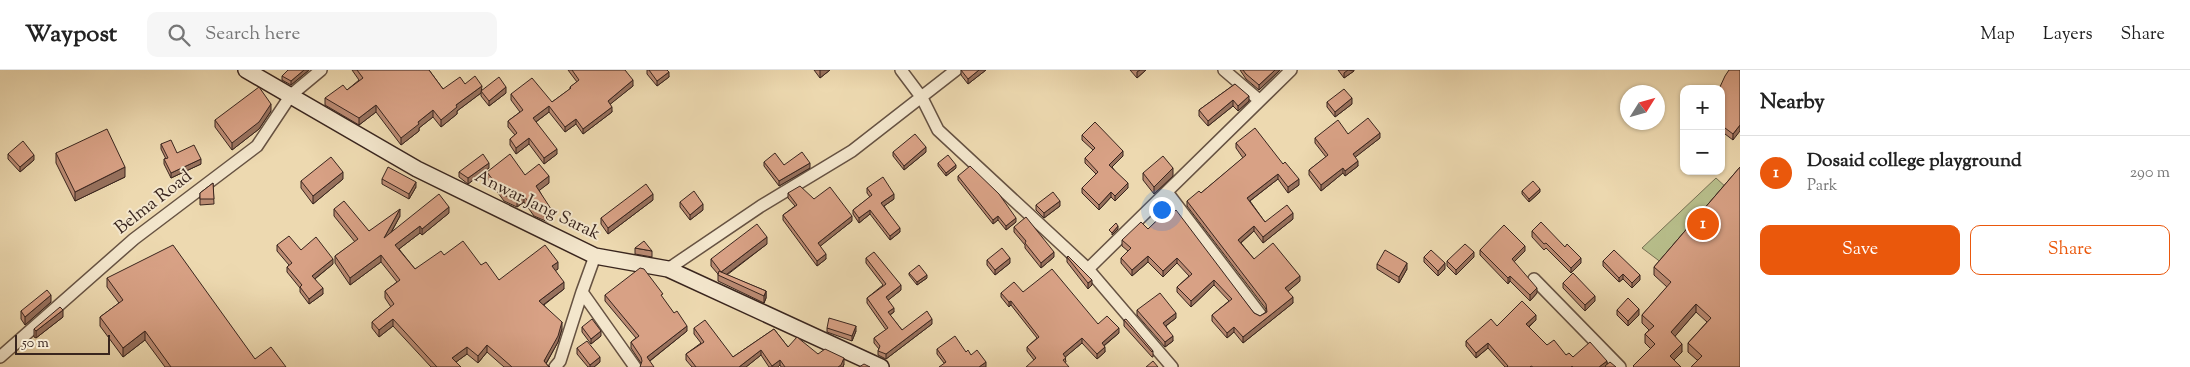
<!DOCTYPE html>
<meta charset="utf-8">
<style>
body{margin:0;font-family:"Sorts Mill Goudy",serif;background:#f6f6f6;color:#222}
.controls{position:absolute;right:15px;top:15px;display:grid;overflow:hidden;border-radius:10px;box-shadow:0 1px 4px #0004}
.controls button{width:45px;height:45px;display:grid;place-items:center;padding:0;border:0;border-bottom:1px solid #e0e0e0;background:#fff;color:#222;font:25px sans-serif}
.compass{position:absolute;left:1620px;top:15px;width:45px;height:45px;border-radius:50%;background:#fff;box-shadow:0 1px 4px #0004;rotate:53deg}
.scale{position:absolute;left:15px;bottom:12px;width:95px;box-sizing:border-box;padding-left:5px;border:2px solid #39251e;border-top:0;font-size:14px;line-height:18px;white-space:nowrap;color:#39251e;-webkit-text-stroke:4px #f3e6cc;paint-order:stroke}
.you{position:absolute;left:1161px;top:139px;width:18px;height:18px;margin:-12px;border:4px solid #fff;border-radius:50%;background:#1a73e8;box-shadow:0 0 0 8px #1a73e833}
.badge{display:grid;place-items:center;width:32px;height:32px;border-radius:50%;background:#ea580c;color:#fff;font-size:16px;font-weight:700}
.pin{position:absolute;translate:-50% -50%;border:2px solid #fff;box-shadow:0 1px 5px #0006}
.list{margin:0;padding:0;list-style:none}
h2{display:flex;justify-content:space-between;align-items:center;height:65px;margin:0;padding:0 20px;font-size:21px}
h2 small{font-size:16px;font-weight:400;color:#767676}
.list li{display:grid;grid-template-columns:32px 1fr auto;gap:15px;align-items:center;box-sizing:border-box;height:75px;padding:0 20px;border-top:1px solid #e0e0e0}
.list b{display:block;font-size:19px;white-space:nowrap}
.list p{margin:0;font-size:16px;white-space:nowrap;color:#767676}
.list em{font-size:16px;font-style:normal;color:#767676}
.actions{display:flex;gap:10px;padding:15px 20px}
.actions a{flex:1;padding:11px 0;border:1px solid #ea580c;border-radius:10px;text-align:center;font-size:18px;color:#ea580c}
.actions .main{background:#ea580c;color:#fff}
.icon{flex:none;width:28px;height:28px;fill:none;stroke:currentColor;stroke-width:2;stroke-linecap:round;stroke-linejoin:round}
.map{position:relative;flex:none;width:1740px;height:297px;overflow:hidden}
header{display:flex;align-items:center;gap:30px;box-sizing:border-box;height:70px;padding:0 25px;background:#fff;border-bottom:1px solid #e0e0e0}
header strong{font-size:24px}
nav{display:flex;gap:28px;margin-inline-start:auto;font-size:18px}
.search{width:350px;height:45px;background:#f6f6f6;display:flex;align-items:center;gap:12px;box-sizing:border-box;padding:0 18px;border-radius:10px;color:#767676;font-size:19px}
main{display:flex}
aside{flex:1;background:#fff}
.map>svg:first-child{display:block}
.green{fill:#b8bf8c;stroke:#787255}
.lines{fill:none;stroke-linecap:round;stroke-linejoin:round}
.minor-casing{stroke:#665242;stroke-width:14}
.secondary-casing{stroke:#39251e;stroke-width:18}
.minor{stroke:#f3e6cc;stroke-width:11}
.secondary{stroke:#f3e6cc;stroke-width:15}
.wall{fill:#ba8a72;stroke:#39251e}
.shaded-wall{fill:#97715d;stroke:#39251e}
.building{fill:#d8a185;stroke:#39251e}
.labels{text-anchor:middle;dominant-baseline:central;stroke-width:4;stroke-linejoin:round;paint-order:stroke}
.street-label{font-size:18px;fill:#39251e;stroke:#f3e6cc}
</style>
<header>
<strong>Waypost</strong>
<div class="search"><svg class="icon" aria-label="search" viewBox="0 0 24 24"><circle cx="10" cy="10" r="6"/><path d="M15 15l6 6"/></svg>Search here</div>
<nav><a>Map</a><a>Layers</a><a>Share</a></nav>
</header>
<main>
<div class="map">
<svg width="1740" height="297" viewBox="0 0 1740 297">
<rect width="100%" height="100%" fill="#edd9b0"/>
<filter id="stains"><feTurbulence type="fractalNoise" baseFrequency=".004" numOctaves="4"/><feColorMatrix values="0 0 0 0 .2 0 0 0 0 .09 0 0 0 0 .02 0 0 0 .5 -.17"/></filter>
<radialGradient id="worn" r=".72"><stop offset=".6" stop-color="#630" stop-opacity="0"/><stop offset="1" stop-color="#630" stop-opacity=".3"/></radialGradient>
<!-- green -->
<path class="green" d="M1716,108L1740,130L1726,241L1642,178Z"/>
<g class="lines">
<defs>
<path id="minor" d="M901,0L922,28L938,60L1088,199L1172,297
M1224,0L1259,30
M1167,122L1260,244
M668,199L761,136L852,81L956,0
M1088,199L1291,0
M1534,209L1620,297
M582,222L635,297
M0,287L134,169L257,76L291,25L321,0
M555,297L560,291L582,222L595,186"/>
<path id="secondary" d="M246,0L417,99L595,186L668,199L881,297"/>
</defs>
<!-- minor casing -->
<use href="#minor" class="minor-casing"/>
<!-- secondary casing -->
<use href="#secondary" class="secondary-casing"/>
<!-- minor -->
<use href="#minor" class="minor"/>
<!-- secondary -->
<use href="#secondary" class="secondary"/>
</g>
<!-- wall -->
<path class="wall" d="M309,0L291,15L282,10V6Z
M352,0H429L443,19L465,14L482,20L506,23L489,36L481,26V23L457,41V44L441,57L433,47L419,58V61L401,75L376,42L359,55L325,35V28L347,20L359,10Z
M568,0H625L633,16L610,34L612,42L583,64L576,54L565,62L549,42L536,52L557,84L544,94L529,74L516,84L510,75V69L515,65L508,57V51L520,42L511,30V24L552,32L570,19V17L577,12Z
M647,0H667L669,7L657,16L647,4Z
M814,0H830L820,8Z
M961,0H986L968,14L961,5Z
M1130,0H1146L1137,8Z
M1240,0H1280L1259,20L1246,9Z
M1338,0H1354V1L1344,8Z
M1740,0L1733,70L1721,61V19Z
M1235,14L1249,31L1238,41L1233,36L1208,56L1199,46V40Z
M1327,32L1352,34L1335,47L1327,37Z
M271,41L259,59L232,80L215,57V50Z
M1684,50V60L1682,59V52Z
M1348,64L1380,68L1355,87L1358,96L1345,106L1343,103L1321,121L1309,105V100L1326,87L1315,73V68Z
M1082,65L1123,86L1112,97L1128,118L1115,131L1111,127L1099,140L1082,123V118L1096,104L1085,93V88L1093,80L1082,70Z
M1236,73L1299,115L1288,123L1278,109L1250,131L1265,152L1293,149L1263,173L1254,161L1241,173L1254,189L1300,211L1288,221L1293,233L1243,273L1234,262L1227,268L1212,251V245L1229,231L1214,215L1191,237L1177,222V217L1189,206L1177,193L1163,207L1148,192L1132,206L1121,193V188L1128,181L1122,176V170L1148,159L1170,138L1254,243L1260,246L1266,242V239L1187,136V131L1201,123L1243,88L1236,78Z
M161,74L177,83L201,94L171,108L164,94V89H166L161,79Z
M893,82H926L904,100L893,86Z
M56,83L125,107L75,131L56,93Z
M8,84L34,90L20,102L8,89Z
M764,92L784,95L810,98L779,116L764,96Z
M938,93L956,98L946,106L938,96Z
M1740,97V297L1697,290L1688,282V273L1707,252L1696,242L1675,266L1682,282L1674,290L1681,297H1633L1651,279L1645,273V264L1649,260L1642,253V245L1667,217L1654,205V197Z
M489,98L468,114L459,107V102Z
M487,102L525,105L549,113L539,120L553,148L548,152L534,146L524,132L517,137L504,131L487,108Z
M1143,103L1173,106L1154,124L1143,110Z
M958,106L1016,152L1006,160L998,150L993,154L958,110Z
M343,109L313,134L301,118V111Z
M382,109L416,117L409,129L382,114Z
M213,113L214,134L200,135V123Z
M867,118L894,129L884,136L900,162L890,170L870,144L859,153L853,144V140L870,127L867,123Z
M1522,121L1540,122L1529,132L1522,124Z
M788,123L814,129L852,151L820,176L826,189L817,196L783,150V145L795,136L788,128Z
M653,130L608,164L601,154V148Z
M680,132L703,140L690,150L680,137Z
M1036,135L1060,136L1044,148L1036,140Z
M334,139L369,161L400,146L391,163L449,143L422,165L420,163L399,179L415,199L444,185L481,195L499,210L558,199L555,200L564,219L544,235L562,259L558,272L546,294L550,297H504L487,282L478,293L467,284L456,292L461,297H431L393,256L379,267L372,258V252L391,237L385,228V221L397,212L381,192L350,215L335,193V186L355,172L334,146Z
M1014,157L1054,187L1041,198L1025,178V175L1014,162Z
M1532,161L1581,193L1571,203L1546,178L1544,180L1532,167Z
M767,174L727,205L766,221V228L764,233L718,211V204L711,196V189Z
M277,175L301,180L333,194L315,209L323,224L309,234L300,222V218L287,202V197L289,195L277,181Z
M635,178L652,181V187L635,184Z
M1480,180L1525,181L1514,192L1537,223L1530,231L1510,211L1508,214L1480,185Z
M1067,187L1092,215L1088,219L1067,192Z
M1424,187L1445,199L1438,206L1424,192Z
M1474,187L1456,205L1447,196V191Z
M866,188L901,220L888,230L894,242L890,245L902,260L932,254L886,289L878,285V281L879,279L874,273V268L886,260L867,233V228L883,215L866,193Z
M987,190L1010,193L995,205L987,195Z
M1603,191L1640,210L1632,218L1623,209L1619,212L1603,196Z
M1377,194L1407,199L1399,213L1377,199Z
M909,203L927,208L917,215L909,205Z
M107,208L255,289L286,297H165L145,270L123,287L100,256V247L119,233L107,217Z
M1563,213L1595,231L1585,241L1563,218Z
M1023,222L1098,254L1119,263L1104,276L1105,282L1097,289L1082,273L1065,287L1066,292L1065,293L1034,290L1027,281V277L1037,268L1011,235L1009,237L1001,227V223Z
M605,225L663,229L687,261L650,291L641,293L631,278V272L636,268L605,231Z
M51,232L25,255L21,249V241Z
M1137,240L1176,248L1166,256L1173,271L1165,277L1137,245Z
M1617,240L1639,245L1628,256L1617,245Z
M63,247L36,268L34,267V259Z
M1124,250L1153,281V287H1152L1124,256Z
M1536,250L1529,257L1547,275L1566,285L1616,297H1505L1488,278L1476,288L1466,276V271L1497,256Z
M582,257L601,266L591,274L582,262Z
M694,258L733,287L774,259L788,277L818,284L844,294L843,297H781L780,295L778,297H769L761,285L746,297H692L686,290V284L701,273L694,264Z
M827,258L856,261L852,271L827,262Z
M577,278L600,292L594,297H588L577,284Z
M937,279L966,282L986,297L944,293L937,284Z"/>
<!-- shaded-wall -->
<path class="shaded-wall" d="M304,0H309L291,15V11Z
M820,0H830L820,8Z
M979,0H986L968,14V9Z
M1140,0H1146L1137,8V2Z
M1275,0H1280L1259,20V15Z
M1348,0L1354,1L1344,8V3Z
M669,2V7L657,16V11Z
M633,10V16L608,36V31Z
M482,16L481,23L457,41V44L441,57V50L456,35Z
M506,17V23L489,36V31Z
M1249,26V31L1238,41V36Z
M1352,28V34L1335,47V42Z
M1233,30V36L1208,56V51Z
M271,34V41L259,59L232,80V73Z
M376,35V42L359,55V48Z
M549,36V42L533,54V48Z
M612,37V42L583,64V59Z
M433,40V47L419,58V61L401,75V68L418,52Z
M576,49V54L565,62V57Z
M1740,55V61L1733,70V64Z
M1380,63V68L1353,89V84Z
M529,68V74L516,84V78Z
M926,77V82L904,100V96Z
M557,79V84L544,94V88Z
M1123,81V86L1109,100V95Z
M34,85V90L20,102V97Z
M201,89V94L171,108V103Z
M1358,91V96L1345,106V101Z
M489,93V98L468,114V108Z
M810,93V98L779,116V111Z
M956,95V98L946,106V103Z
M125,97V107L75,131V122Z
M1173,98V106L1154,124V117Z
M1343,98V103L1321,121V115Z
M343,102V109L313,134V126Z
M1278,104V109L1247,133V128Z
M549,106V113L536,123V116Z
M1299,109V115L1288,123V117Z
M416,112V117L409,129V124Z
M1128,113V118L1115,131V126Z
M1540,119V122L1529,132V129Z
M1111,122V127L1099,140V135Z
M653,124V130L608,164V158Z
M894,124V129L881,138V133Z
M524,126V132L517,137V131Z
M1060,131V136L1044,148V143Z
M703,134V140L690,150V145Z
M449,137V143L422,165V159Z
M400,139V146L384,175V168Z
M870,140V144L859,153V148Z
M553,142V148L548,152V146Z
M1293,143V149L1263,173V167Z
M852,146V151L818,178V173Z
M998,146V150L993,154V150Z
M1016,148V152L1006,160V156Z
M420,156V163L395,182V175Z
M1118,156V159L1112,165V163Z
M1254,156V161L1238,175V170Z
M900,158V162L890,170V166Z
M767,167V174L723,207L721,202Z
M1525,176V181L1512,194V189Z
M1054,182V187L1041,198V193Z
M1474,182V187L1456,205V200Z
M826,184V189L817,196V191Z
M381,185V192L350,215V208Z
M1148,186V192L1132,206V200Z
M1010,188V193L995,205V200Z
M1177,188V193L1163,207V201Z
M1581,188V193L1571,203V198Z
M333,189V194L312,211V206Z
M558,192V199L552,203V196Z
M1407,193V199L1399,213V207Z
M1445,193V199L1438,206V201Z
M1623,204V209L1619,212V208Z
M927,205V208L917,215V212Z
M1640,205V210L1632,218V213Z
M1300,206V211L1285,224V218Z
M1510,206V211L1508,214V208Z
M1092,210V215L1088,219V213Z
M1214,210V215L1191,237V231Z
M564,212V219L539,238V231Z
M901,215V220L886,232V227Z
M323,218V224L309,234V229Z
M1537,218V223L1530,231V225Z
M766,221V228L764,233V226Z
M51,225V232L25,255V247Z
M1595,226V231L1585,241V235Z
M1293,227V233L1243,273V267Z
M1011,231V235L1009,237V232Z
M1696,234V242L1671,271V262Z
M894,238V242L888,246V242Z
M1639,239V245L1628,256V251Z
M63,240V247L36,268V261Z
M1176,243V248L1163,258V253Z
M1536,245V250L1526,259V254Z
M393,249V256L379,267V260Z
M932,249V254L886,289V284Z
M562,252V259L558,272L544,297V291Z
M687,256V261L647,293V287Z
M856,256V261L852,271V266Z
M1234,257V262L1227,268V263Z
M1119,258V263L1102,277V273Z
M145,261V270L123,287V278Z
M601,261V266L591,274V269Z
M1173,266V271L1165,277V272Z
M1082,268V273L1063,289V284Z
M1488,273V278L1476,288V283Z
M1682,274V282L1670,294V286Z
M487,275V282L478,293V286Z
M467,277V284L452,295V288Z
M1105,277V282L1097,289V284Z
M761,280V285L746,297H739Z
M600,287V292L594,297H590V295Z
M844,288V294L843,297H838Z
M780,290V295L778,297H772V296Z
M1607,291V296L1605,297H1599Z
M986,292V297H979Z"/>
<!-- building -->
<path class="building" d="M288,0H304L291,11L282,6Z
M357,0H429L443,19L460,7L465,14L475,6L482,16L456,35L457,37L441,50L433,40L418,52L419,54L401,68L376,35L359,48L325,28L343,15L347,20L363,8Z
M572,0H625L633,10L608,31L612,37L583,59L576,49L565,57L549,36L533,48L557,79L544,88L529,68L516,78L510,69L517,63L508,51L523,40L511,24L532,8L552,32L571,18L570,17L579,10Z
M649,0H667L669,2L657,11Z
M961,0H979L968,9Z
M1243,0H1275L1259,15L1246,4Z
M1729,0H1740V55L1733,64L1721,55V19H1719L1725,6Z
M499,7L506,17L489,31L481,21Z
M1235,14L1249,26L1238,36L1233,30L1208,51L1199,40Z
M259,17L271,34L259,52L232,73L215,50Z
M1344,19L1352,28L1335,42L1327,32Z
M1368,48L1380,63L1353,84L1358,91L1345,101L1343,98L1321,115L1309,100L1328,85L1315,68L1338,50L1348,64Z
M1095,52L1123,81L1109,95L1128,113L1115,126L1111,122L1099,135L1082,118L1098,102L1085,88L1095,78L1082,65Z
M1255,58L1283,94L1285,92L1299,109L1288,117L1278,104L1247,128L1265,152L1287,135L1293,143L1263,167L1254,156L1238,170L1254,189L1273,173L1300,206L1285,218L1293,227L1243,267L1234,257L1227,263L1212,245L1232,229L1214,210L1191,231L1177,217L1192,204L1177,188L1163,201L1148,186L1132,200L1121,188L1131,178L1122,170L1141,152L1148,159L1170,138L1174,142L1176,140L1254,243L1260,246L1267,242L1266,234L1187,131L1199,121L1201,123L1246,85L1236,73Z
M107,59L125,97L75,122L56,83Z
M915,64L926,77L904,96L893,82Z
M171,70L177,83L194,75L201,89L171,103L164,89L168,88L161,74Z
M23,71L34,85L20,97L8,84Z
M802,82L810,93L779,111L764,92L775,83L784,95Z
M483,84L489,93L468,108L459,102Z
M510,84L525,105L539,94L549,106L536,116L553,142L548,146L534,139L524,126L517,131L504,125L487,102Z
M948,85L956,95L946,103L938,93Z
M1163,86L1173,98L1154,117L1143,103Z
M331,87L343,102L313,126L301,111Z
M970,96L999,124L1016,148L1006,156L998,146L993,150L958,106Z
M388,97L416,112L409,124L382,109Z
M1740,97V297H1691L1702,286L1688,273L1711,248L1696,234L1671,262L1682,274L1670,286L1681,297H1634L1633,296L1655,274L1645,264L1654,256L1642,245L1671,212L1654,197Z
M883,107L894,124L881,133L900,158L890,166L870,140L859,148L853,140L872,125L867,118Z
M1533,111L1540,119L1529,129L1522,121Z
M213,113L214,129H200V123Z
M646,114L653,124L608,158L601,148Z
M800,116L814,129L830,117L852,146L818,173L826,184L817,191L783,145L797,135L788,123Z
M694,121L703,134L690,145L680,132Z
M1053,122L1060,131L1044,143L1036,135Z
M439,124L449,137L422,159L420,156L395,175L415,199L441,181L444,185L463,171L481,195L486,192L499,210L545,175L558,192L552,196L564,212L539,231L562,252L558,266L544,291L549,297H512L487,275L478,286L467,277L452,288L461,297H437L393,249L379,260L372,252L394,234L385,221L400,210L381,185L350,208L335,186L358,169L334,139L344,131L369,161L400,139L384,168Z
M1026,147L1054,182L1041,193L1025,173L1026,171L1014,157Z
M1541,152L1565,177L1567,174L1581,188L1571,198L1546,173L1544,174L1532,161Z
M1116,153L1118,156L1112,163L1109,160Z
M757,154L767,167L721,202L766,221L764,226L718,205L719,201L721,202L711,189Z
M1504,155L1525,176L1512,189L1537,218L1530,225L1510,206L1508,208L1480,180Z
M289,166L301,180L316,167L333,189L312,206L323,218L309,229L300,217L302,215L287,197L292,193L277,175Z
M644,171L652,181L635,178Z
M1465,174L1474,182L1456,200L1447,191Z
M173,175L255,289L271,277L286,297H171L145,261L123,278L100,247L123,230L107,208Z
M1002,178L1010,188L995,200L987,190Z
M1385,180L1407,193L1399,207L1377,194Z
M1431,180L1445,193L1438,201L1424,187Z
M1614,180L1640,205L1632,213L1623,204L1619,208L1603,191Z
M874,182L901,215L886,227L894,238L888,242L902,260L927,241L932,249L886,284L878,281L880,276L874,268L888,258L867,228L886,214L866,188Z
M1068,186L1092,210L1088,213L1067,187Z
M919,195L927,205L917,212L909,203Z
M640,198L644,199L663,224L661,225L674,243L677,241L687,256L647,287L654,297H640L642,291L641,287L631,272L639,266L605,225Z
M1052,199L1098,254L1107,246L1119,258L1102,273L1105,277L1097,284L1082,268L1063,284L1066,288L1063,290L1069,297H1026L1036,288L1027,277L1039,267L1011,231L1009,232L1001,223L1014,212L1023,222Z
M1573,203L1595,226L1585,235L1563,213Z
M47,220L51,225L25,247L21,241Z
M1160,223L1176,243L1163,253L1173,266L1165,272L1137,240Z
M1628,228L1639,239L1628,251L1617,240Z
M1522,231L1536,245L1526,254L1547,275L1554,270L1566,285L1569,283L1573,287L1590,272L1607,291L1599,297H1573L1572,296L1571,297H1533L1531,296L1530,297H1507L1508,296L1488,273L1476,283L1466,271L1491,249L1497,256Z
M60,237L63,240L36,261L34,259Z
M829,248L856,256L852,266L827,258Z
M592,249L601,261L591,269L582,257Z
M1126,249L1153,281L1152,282L1124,250Z
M705,250L733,287L774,259L788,277L797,267L818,284L825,279L844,288L841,295L838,297H785L780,290L772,296L761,280L739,297H696L686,284L704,272L694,258Z
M955,266L966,282L968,280L971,285L977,280L986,292L979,297H939L946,292L937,279Z
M587,271L600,287L590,295L577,278Z
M1153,291L1158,297H1146Z
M1610,292L1616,297H1606L1605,296Z
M864,294L870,297H859Z"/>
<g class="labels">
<!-- street labels -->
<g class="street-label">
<text transform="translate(154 133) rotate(-38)">Belma Road</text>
<text transform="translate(537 136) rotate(26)">Anwar Jang Sarak</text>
</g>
</g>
<rect width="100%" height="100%" filter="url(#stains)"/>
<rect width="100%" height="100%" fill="url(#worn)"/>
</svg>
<div class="controls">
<button>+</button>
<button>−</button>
</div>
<svg class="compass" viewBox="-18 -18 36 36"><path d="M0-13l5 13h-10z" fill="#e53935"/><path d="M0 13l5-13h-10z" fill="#767676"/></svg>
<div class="scale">50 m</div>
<div class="you"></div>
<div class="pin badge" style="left:1703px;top:154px">1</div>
</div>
<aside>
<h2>Nearby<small></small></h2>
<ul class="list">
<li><span class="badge">1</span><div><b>Dosaid college playground</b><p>Park</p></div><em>290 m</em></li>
</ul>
<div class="actions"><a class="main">Save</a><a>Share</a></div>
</aside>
</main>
